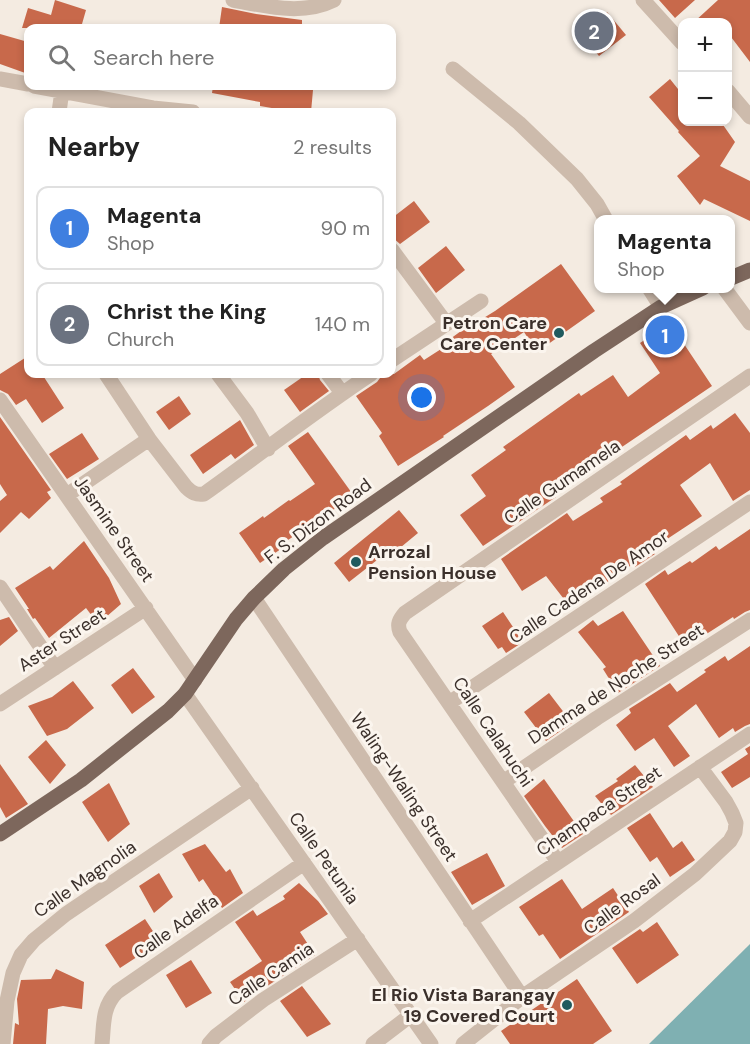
<!DOCTYPE html>
<meta charset="utf-8">
<style>
body{margin:0;font-family:"DM Sans",sans-serif;background:#f2f2f2;color:#222}
.controls{position:absolute;right:18px;top:18px;display:grid;overflow:hidden;border-radius:12px;box-shadow:0 3px 9px #0003}
.controls button{width:54px;height:54px;display:grid;place-items:center;padding:0;border:0;border-bottom:2px solid #e0e0e0;background:#fff;color:#222;font:30px sans-serif}
.you{position:absolute;left:422px;top:398px;width:21px;height:21px;margin:-15px;border:4px solid #fff;border-radius:50%;background:#1a73e8;box-shadow:0 0 0 9px #1a73e833}
.badge{display:grid;place-items:center;width:39px;height:39px;border-radius:50%;background:#1f5a5e;color:#fff;font-size:20px;font-weight:700}
.pin{position:absolute;translate:-50% -50%;border:3px solid #fff;box-shadow:0 2px 6px #0006}
.popup{position:absolute;left:594px;top:215px;width:141px;height:78px;box-sizing:border-box;display:grid;place-content:center;border-radius:12px;background:#fff;filter:drop-shadow(0 2px 4px #0005);font-size:20px;white-space:nowrap;color:#767676}
.popup b{font-size:22px;color:#222}
.popup::after{content:'';position:absolute;left:50%;top:100%;margin-left:-12px;border:12px solid transparent;border-top-color:#fff}
.list{margin:0;padding:0;list-style:none}
h2{display:flex;justify-content:space-between;align-items:center;height:78px;margin:0;padding:0 24px;font-size:26px}
h2 small{font-size:20px;font-weight:400;color:#767676}
.list li{display:grid;grid-template-columns:39px 1fr auto;gap:18px;align-items:center;box-sizing:border-box;height:84px;margin:0 12px 12px;padding:0 12px;border:2px solid #e0e0e0;border-radius:12px}
.list b{display:block;font-size:22px;white-space:nowrap}
.list p{margin:0;font-size:20px;white-space:nowrap;color:#767676}
.list em{font-size:20px;font-style:normal;color:#767676}
.icon{flex:none;width:33px;height:33px;fill:none;stroke:currentColor;stroke-width:2;stroke-linecap:round;stroke-linejoin:round}
.map{position:relative;flex:none;width:750px;height:1044px;overflow:hidden}
.search{position:absolute;background:#fff;box-shadow:0 3px 9px #0003;left:24px;top:24px;width:372px;height:66px;display:flex;align-items:center;gap:15px;box-sizing:border-box;padding:0 21px;border-radius:12px;color:#767676;font-size:22px}
.panel{position:absolute;background:#fff;box-shadow:0 3px 9px #0003;left:24px;top:108px;width:372px;height:270px;border-radius:12px}
.map>svg:first-child{display:block}
.water{fill:#7fb0b2}
.building{fill:#c8694b}
.lines{fill:none;stroke-linecap:round;stroke-linejoin:round}
.minor{stroke:#cdbbac;stroke-width:15}
.major{stroke:#7d675c;stroke-width:15}
.poi-dot{fill:#1f5a5e;stroke:#fbf5ee;stroke-width:2}
.labels{text-anchor:middle;dominant-baseline:central;stroke-width:6;stroke-linejoin:round;paint-order:stroke}
.poi-label{font-size:18px;font-weight:bold;fill:#3b302b;stroke:#fbf5ee;text-anchor:end}
.street-label{font-size:18px;fill:#3b302b;stroke:#fbf5ee}
</style>
<div class="map">
<svg width="750" height="1044" viewBox="0 0 750 1044">
<rect width="100%" height="100%" fill="#f4ebe1"/>
<!-- water -->
<path class="water" d="M750,944V1044H649Z"/>
<!-- building -->
<path class="building" d="M55,0L86,10L82,24H85L84,28H22L28,8L51,15Z
M659,0H695L675,18Z
M718,0H750V62L728,33V22H694Z
M222,7L256,14L302,20V28H219Z
M607,12L626,35L599,56L581,34Z
M0,34L28,42V74L0,64Z
M670,79L682,94V122H721L735,142L720,166L750,181V221L704,199L700,205L677,176L700,156L678,132L679,131L649,97Z
M213,86H285L313,90L311,112H295L260,106V102L212,93Z
M414,201L430,222L400,244L392,237V218Z
M446,246L465,270L436,293L418,268Z
M561,264L595,311L537,352L524,332L491,354L515,387L488,406L443,436L444,437L398,466L379,436L382,433L356,396L377,382L380,378L381,374H394L420,355L424,360L452,342L450,339L468,326L469,327L495,311Z
M670,323L712,386L554,493L556,497L483,546L460,515L486,496L471,475L506,450L503,447L579,393L581,396L613,375L628,397L660,373L640,343Z
M28,356V374H42L64,408L42,423L26,399L16,405L8,394L0,390V374Z
M307,374H318L320,380L329,391L300,412L284,390Z
M179,396L191,414L169,430L156,412Z
M735,413L750,433V490L733,501L710,463L680,485L702,516L652,549L655,554L635,567L633,564L593,592L589,586L567,603L546,576L522,591L501,559L567,513L573,521L603,502L600,498L622,484L620,482L686,435L690,440L711,425L713,429Z
M0,417L51,490L47,492L51,498L29,519L21,512L0,533V501L7,495L0,484Z
M240,420L254,445L235,459L231,454L203,474L190,455Z
M308,432L354,496L282,544L284,547L260,563L239,533L263,516L264,518L289,500L290,501L315,484L288,446Z
M82,433L99,459L67,479L49,454Z
M399,510L418,533L389,557L386,553L349,582L334,563Z
M750,529V610L745,612L734,619L733,617L686,647L645,584L665,570L668,575L690,561L692,563L716,546L719,550Z
M84,541L109,578L121,604L98,624L86,608L49,638L35,618L33,619L27,609H29L15,588L50,566L53,570Z
M623,611L660,666L618,693L603,669L606,667L578,632L593,620L598,626Z
M503,612L523,642L506,653L502,647L498,649L482,626Z
M9,617L18,631L0,646V620Z
M750,646V724L745,726L735,732L733,728L719,738L696,704L668,726L690,756L674,767L654,738L635,751L616,725L631,713L629,709L670,683L677,692L706,672L704,670L725,656L728,661Z
M133,668L155,697L132,714L111,685Z
M73,681L94,708L67,729L47,736L28,706L52,697Z
M549,693L572,723L546,741L524,712Z
M46,740L66,765L50,784L28,757Z
M750,746V777L732,788L721,772L748,754L745,749Z
M0,764L28,804L6,818L0,807Z
M635,765L653,787L611,815L595,796L618,781L616,779Z
M544,779L583,834L562,848L545,826L524,796Z
M109,783L130,824L108,842L82,802Z
M650,813L673,848L682,841L695,860L670,877L657,857L650,862L627,828Z
M205,844L226,872L230,869L243,893L222,908L203,879L199,882L182,854Z
M487,853L505,886L472,905L451,872Z
M159,873L173,897L154,913L139,886Z
M562,879L582,909L613,888L629,912L560,959L543,934L539,936L519,907Z
M299,883L318,901L328,914L300,932L315,955L258,992L244,1002L230,982L262,961L235,922L253,910L257,916L285,899L283,896Z
M145,919L160,942L120,968L105,945Z
M657,922L679,955L637,984L612,948L640,929L643,932Z
M191,960L212,993L186,1008L166,975Z
M56,969L84,982L82,1009L63,1006L48,1009L46,1044H13L15,1023L19,1025L17,999L21,980L51,979Z
M577,979L612,1031L593,1044H510L501,1031Z
M302,986L331,1024L307,1037L280,1001Z"/>
<g class="lines">
<!-- minor -->
<path class="minor" d="M233,0C266,6 302,16 334,0
M643,0L682,43
M453,69L519,123L577,179L597,204L606,220
M0,79L28,84
M34,86L153,108L193,112
M728,91L750,117
M59,112L62,91
M392,250L446,323
M649,288L661,307
M724,288L750,323
M392,360L481,301
M106,374L149,439L186,487C192,493 196,495 204,494C260,454 314,412 371,374
M218,374L247,413L268,449
M328,374L342,393
M0,400L195,680
M67,495L149,439
M0,587L55,668
M254,598L522,997
M185,694L431,1044
M449,703L750,502
M0,704L146,608
M503,782L597,718L750,620
M558,862L400,632C397,624 399,620 405,613L750,376
M470,921L750,734
M3,1044L7,1001L13,973L21,955L34,940L66,914L252,788
M102,1044C104,1024 102,1007 117,992L304,863
M209,1044L216,1036L263,1000L358,939
M373,1044L411,1015
M463,1044L522,997L634,921L695,874L730,841L735,832L736,823L732,813L726,802L700,767"/>
<!-- major -->
<path class="major" d="M731,278L750,270
M0,834L81,780L168,711L185,694L236,619L254,598L284,569L323,538L594,351L661,307L703,288"/>
</g>
<!-- markers -->
<g class="poi-dot">
<circle cx="559" cy="333" r="6"/>
<circle cx="356" cy="562" r="6"/>
<circle cx="567" cy="1005" r="6"/>
</g>
<g class="labels">
<!-- poi labels -->
<g class="poi-label">
<text x="547" y="323">Petron Care<tspan x="547" dy="21">Care Center</tspan></text>
<text x="368" y="552" text-anchor="start">Arrozal<tspan x="368" dy="21">Pension House</tspan></text>
<text x="555" y="995">El Rio Vista Barangay<tspan x="555" dy="21">19 Covered Court</tspan></text>
</g>
<!-- street labels -->
<g class="street-label">
<text transform="translate(562 482) rotate(-34)">Calle Gumamela</text>
<text transform="translate(318 521) rotate(-37)">F. S. Dizon Road</text>
<text transform="translate(114 529) rotate(55)">Jasmine Street</text>
<text transform="translate(589 587) rotate(-34)">Calle Cadena De Amor</text>
<text transform="translate(62 640) rotate(-33)">Aster Street</text>
<text transform="translate(616 684) rotate(-33)">Damma de Noche Street</text>
<text transform="translate(493 732) rotate(56)">Calle Calahuchi</text>
<text transform="translate(404 787) rotate(56)">Waling-Waling Street</text>
<text transform="translate(599 811) rotate(-34)">Champaca Street</text>
<text transform="translate(324 858) rotate(55)">Calle Petunia</text>
<text transform="translate(85 879) rotate(-35)">Calle Magnolia</text>
<text transform="translate(622 904) rotate(-36)">Calle Rosal</text>
<text transform="translate(176 927) rotate(-35)">Calle Adelfa</text>
<text transform="translate(271 974) rotate(-34)">Calle Camia</text>
</g>
</g>
</svg>
<div class="controls">
<button>+</button>
<button>−</button>
</div>
<div class="you"></div>
<div class="pin badge" style="left:665px;top:335px;background:#3f7fe0">1</div>
<div class="popup"><b>Magenta</b>Shop</div>
<div class="pin badge" style="left:594px;top:31px;background:#6b7280">2</div>
<div class="search"><svg class="icon" aria-label="search" viewBox="0 0 24 24"><circle cx="10" cy="10" r="6"/><path d="M15 15l6 6"/></svg>Search here</div>
<section class="panel">
<h2>Nearby<small>2 results</small></h2>
<ul class="list">
<li><span class="badge" style="background:#3f7fe0">1</span><div><b>Magenta</b><p>Shop</p></div><em>90 m</em></li>
<li><span class="badge" style="background:#6b7280">2</span><div><b>Christ the King</b><p>Church</p></div><em>140 m</em></li>
</ul>
</section>
</div>
